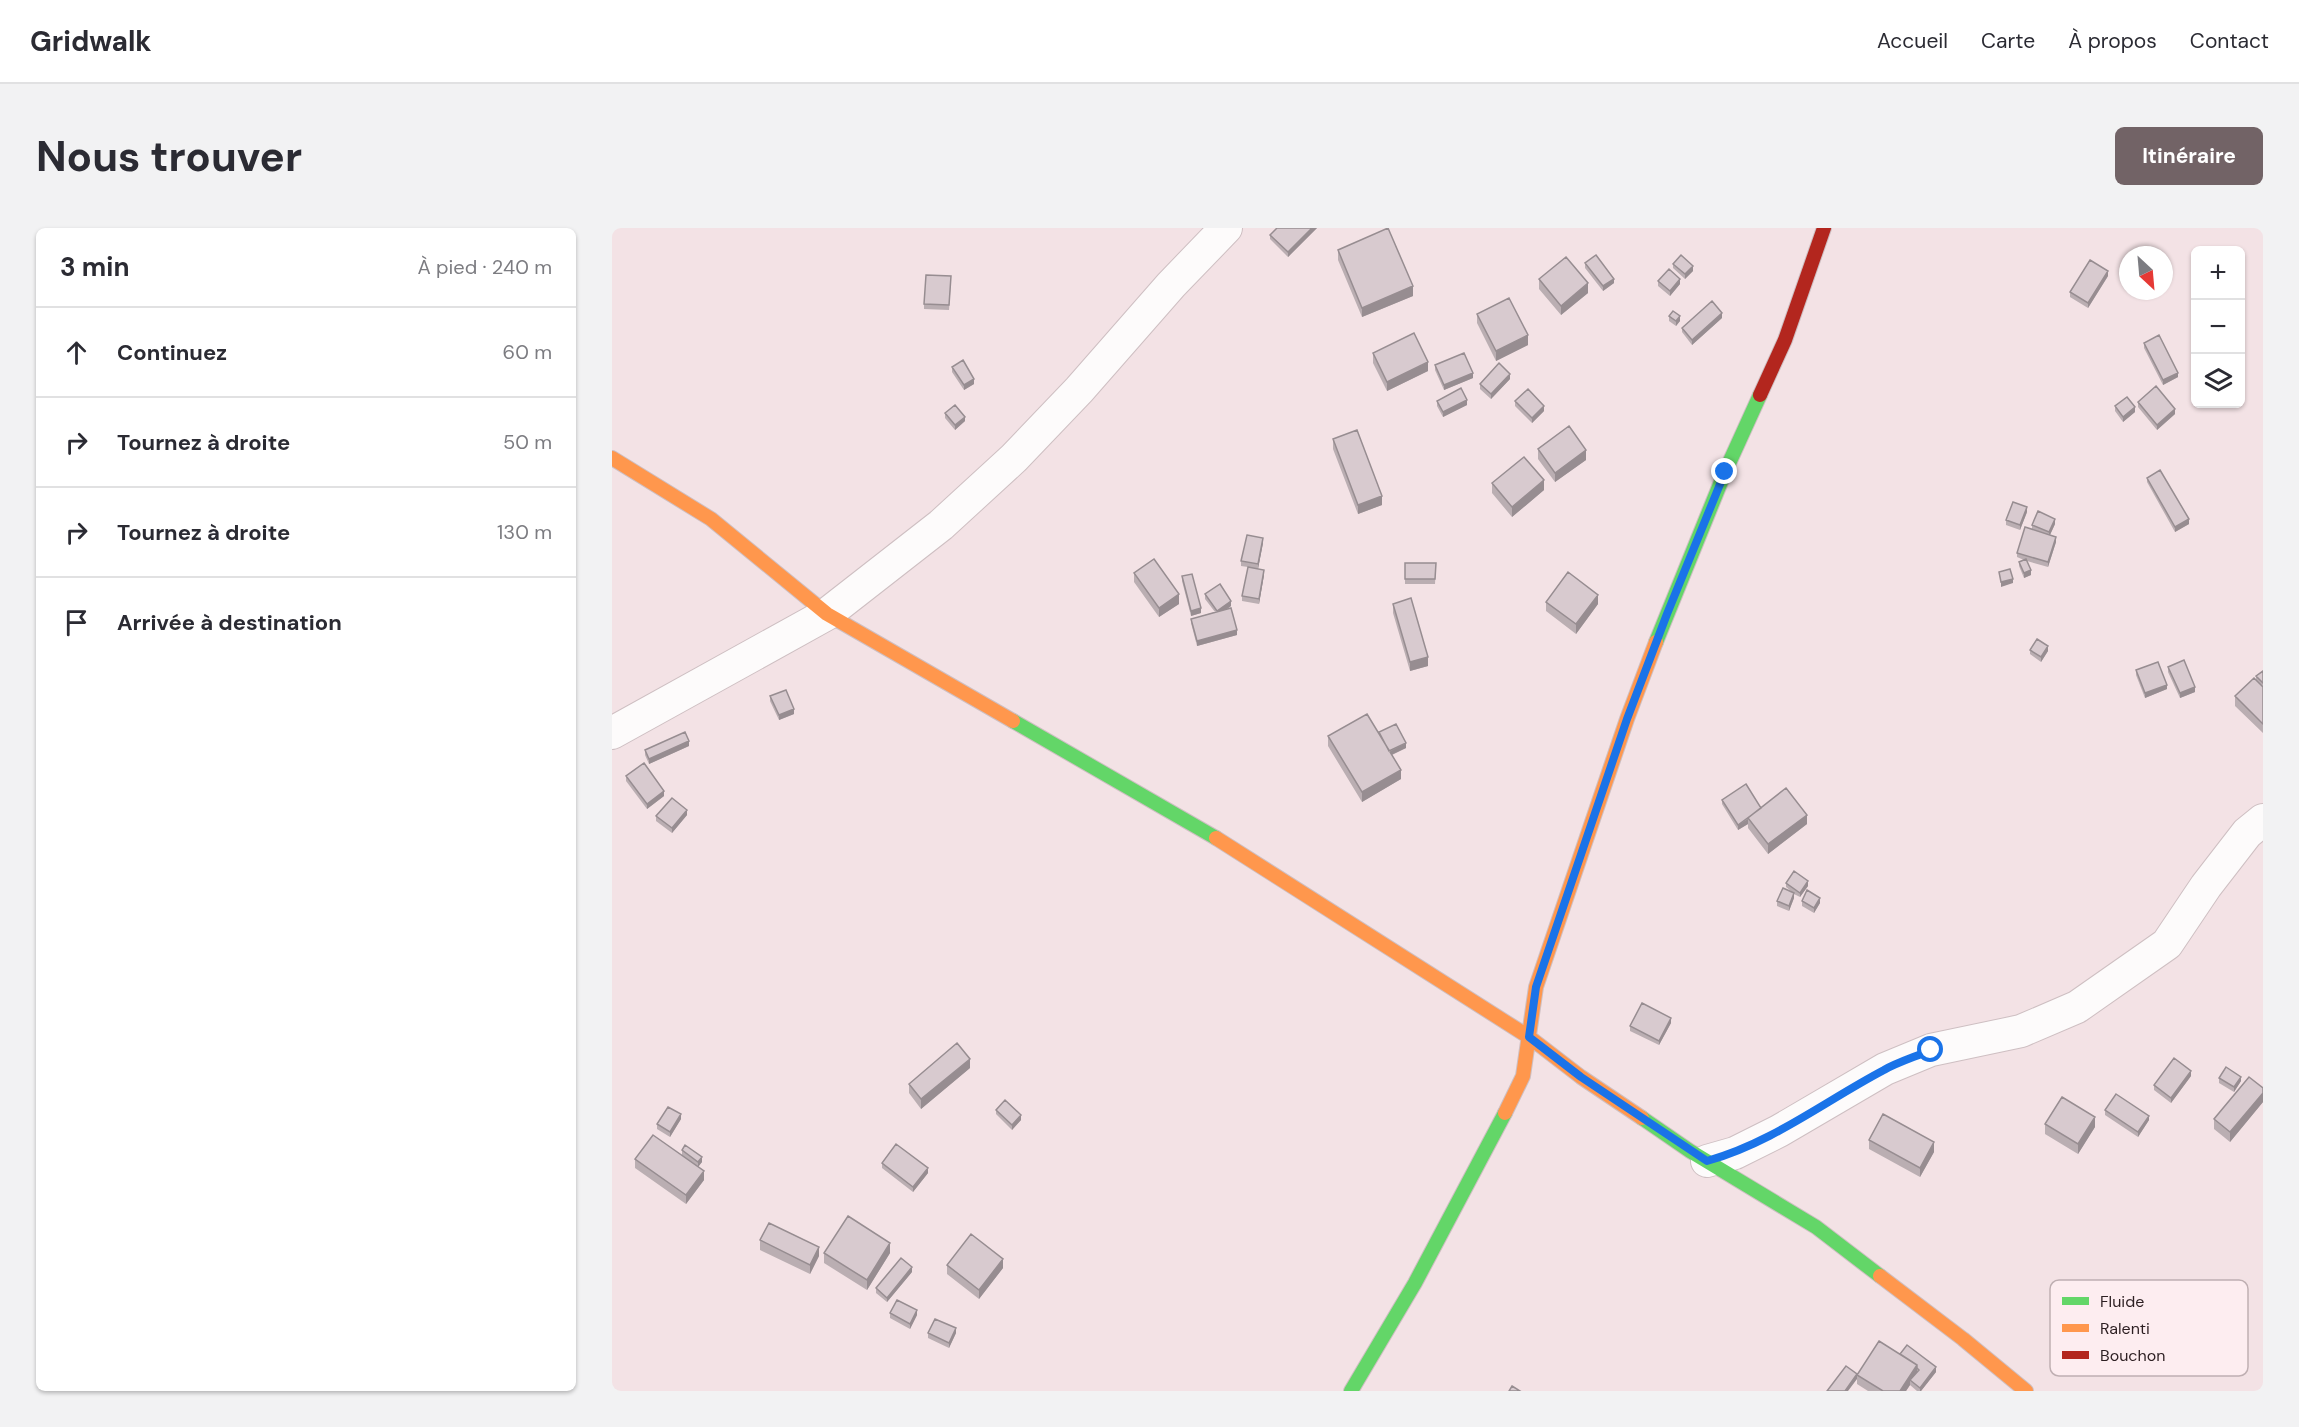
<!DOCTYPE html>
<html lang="fr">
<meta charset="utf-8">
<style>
body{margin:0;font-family:"DM Sans",sans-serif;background:#f2f2f3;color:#2b2b33}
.controls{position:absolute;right:18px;top:18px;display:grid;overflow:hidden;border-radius:9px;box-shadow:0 2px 4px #0004}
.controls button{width:54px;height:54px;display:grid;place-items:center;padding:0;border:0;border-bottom:2px solid #e1e1e2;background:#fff;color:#2b2b33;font:30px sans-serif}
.compass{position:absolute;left:1507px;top:18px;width:54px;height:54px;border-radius:50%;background:#fff;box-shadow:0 2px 4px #0004;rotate:154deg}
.stop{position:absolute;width:18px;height:18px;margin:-14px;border:4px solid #1a73e8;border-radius:50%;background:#fff}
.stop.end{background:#1a73e8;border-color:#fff;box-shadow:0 2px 6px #0008}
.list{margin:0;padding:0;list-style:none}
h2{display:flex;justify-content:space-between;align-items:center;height:78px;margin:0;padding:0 24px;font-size:26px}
h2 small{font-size:20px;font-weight:400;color:#7c7c81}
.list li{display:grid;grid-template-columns:39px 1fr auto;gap:18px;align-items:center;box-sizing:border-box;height:90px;padding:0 24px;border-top:2px solid #e1e1e2}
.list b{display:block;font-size:22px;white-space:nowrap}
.list em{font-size:20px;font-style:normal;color:#7c7c81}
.icon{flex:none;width:33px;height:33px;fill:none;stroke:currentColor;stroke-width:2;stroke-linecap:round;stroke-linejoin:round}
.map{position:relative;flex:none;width:1651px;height:1163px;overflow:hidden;border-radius:9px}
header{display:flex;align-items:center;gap:36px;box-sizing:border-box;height:84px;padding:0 30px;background:#fff;border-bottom:2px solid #e1e1e2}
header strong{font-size:28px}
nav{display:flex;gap:33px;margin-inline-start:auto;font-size:21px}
.intro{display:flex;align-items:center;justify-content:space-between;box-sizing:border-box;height:144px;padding:0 36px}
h1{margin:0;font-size:42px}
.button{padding:15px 27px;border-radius:9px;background:#726366;color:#fff;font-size:21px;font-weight:700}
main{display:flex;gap:36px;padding:0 36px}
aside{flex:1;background:#fff;border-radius:9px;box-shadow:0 2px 4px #0004}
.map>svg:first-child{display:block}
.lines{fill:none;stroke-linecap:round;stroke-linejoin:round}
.street-casing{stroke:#cebfc2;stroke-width:34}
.fast-casing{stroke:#cebfc2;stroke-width:16}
.slow-casing{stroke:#cebfc2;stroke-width:16}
.jam-casing{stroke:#cebfc2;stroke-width:16}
.street{stroke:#fdfbfb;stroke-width:32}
.fast{stroke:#63d668;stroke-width:14}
.slow{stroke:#ff974d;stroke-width:14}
.jam{stroke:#b3261e;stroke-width:14}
.wall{fill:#baaeb2}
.shaded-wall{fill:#978d91}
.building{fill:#d8cacf;stroke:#978d91;stroke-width:1.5}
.route{stroke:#1a73e8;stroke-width:8}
.key{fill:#fdedf0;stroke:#bfafb2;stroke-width:1.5}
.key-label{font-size:16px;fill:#2d1f22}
</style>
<header>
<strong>Gridwalk</strong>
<nav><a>Accueil</a><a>Carte</a><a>À propos</a><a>Contact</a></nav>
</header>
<div class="intro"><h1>Nous trouver</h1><a class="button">Itinéraire</a></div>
<main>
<aside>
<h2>3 min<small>À pied · 240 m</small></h2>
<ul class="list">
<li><svg class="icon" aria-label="ahead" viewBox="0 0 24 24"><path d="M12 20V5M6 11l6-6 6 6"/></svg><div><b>Continuez</b></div><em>60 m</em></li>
<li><svg class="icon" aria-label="right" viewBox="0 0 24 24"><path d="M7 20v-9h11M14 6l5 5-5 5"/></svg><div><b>Tournez à droite</b></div><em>50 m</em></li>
<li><svg class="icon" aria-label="right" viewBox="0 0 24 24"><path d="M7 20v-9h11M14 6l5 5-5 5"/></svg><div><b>Tournez à droite</b></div><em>130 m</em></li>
<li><svg class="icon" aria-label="arrive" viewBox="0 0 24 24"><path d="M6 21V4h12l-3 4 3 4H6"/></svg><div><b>Arrivée à destination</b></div></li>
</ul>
</aside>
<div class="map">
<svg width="1651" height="1163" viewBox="0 0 1651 1163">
<rect width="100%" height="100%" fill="#f3e2e5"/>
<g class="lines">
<defs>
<path id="street" d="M0,505L215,386L329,297L402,230L467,162L559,57L614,0
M1095,933L1123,925L1167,903L1273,841L1319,822L1409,803L1465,779L1555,716L1594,658L1635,605L1651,592"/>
<path id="fast" d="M1044,414L1113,244L1148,167
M401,493L604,610
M1030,890L1078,923L1204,999L1268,1048
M739,1163L803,1055L893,885"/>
<path id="slow" d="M0,230L99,291L215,386L401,493
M604,610L917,809L969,849L1030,890
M893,885L911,848L924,759L1015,491L1044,414
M1268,1048L1351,1111L1414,1163"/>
<path id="jam" d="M1148,167L1173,112L1212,0"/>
</defs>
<!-- street casing -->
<use href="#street" class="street-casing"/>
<!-- fast casing -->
<use href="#fast" class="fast-casing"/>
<!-- slow casing -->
<use href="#slow" class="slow-casing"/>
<!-- jam casing -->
<use href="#jam" class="jam-casing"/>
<!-- street -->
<use href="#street" class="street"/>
<!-- fast -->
<use href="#fast" class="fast"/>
<!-- slow -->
<use href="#slow" class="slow"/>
<!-- jam -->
<use href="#jam" class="jam"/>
</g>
<!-- wall -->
<path class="wall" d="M665,0H705L676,29L658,11V7Z
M726,22L801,68L750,89L726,32Z
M973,35L1002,55L991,63L973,40Z
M1061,36L1081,43L1073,51L1061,40Z
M1496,48L1476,80L1458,69V64Z
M927,51L976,65L949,87L927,61Z
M339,53L337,82L312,81V76Z
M1046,53L1068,56L1058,68L1046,58Z
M865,86L916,117L884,133L865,95Z
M1057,88L1068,93L1064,98L1057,93Z
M1110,90L1080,117L1070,104V100Z
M1532,115L1566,149L1551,157L1532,120Z
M761,125L816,143L775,163L761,135Z
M823,137L861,150L832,162L823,142Z
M340,139L362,156L352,162L340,144Z
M898,151L879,171L868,161V156Z
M825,173L855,177L831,189L825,178Z
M903,173L932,183L920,195L903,178Z
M1526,174L1563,186L1545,202L1526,179Z
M1503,178L1523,184L1511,194L1503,183Z
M333,185L353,193L343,202L333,190Z
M721,211L770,277L746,286L721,221Z
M926,221L974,232L943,254L926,231Z
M1535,250L1577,296L1563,304L1535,254Z
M880,255L932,262L900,289L880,265Z
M1415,284L1408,302L1394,297V292Z
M1443,296L1438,307L1444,314L1436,339L1415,333L1419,347L1412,350L1407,338V334L1412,332L1405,329V325L1420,301V297Z
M651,315L646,341L652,347L647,376L630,373V368L636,339L629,338V333Z
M793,335H824L823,356H793Z
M522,345L567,376L547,389L522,354Z
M570,348L589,385L579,388L570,353Z
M593,366L619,378L615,381L625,407L585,418L579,395V391L603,384L593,371Z
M934,374L986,376L964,406L934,383Z
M781,376L816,438L798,443L781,385Z
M1418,422L1436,423L1429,434L1418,426Z
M1556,439L1583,464L1568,470L1556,444Z
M1524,442L1555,461L1533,470L1524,447Z
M1651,443V505L1623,478V468L1644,452V448Z
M158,468L182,486L167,492L158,473Z
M767,504L794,520L780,527L789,551L750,574L716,518V508L767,507Z
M77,518L37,536L33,527V522Z
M14,548L52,568L35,581L14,553Z
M1110,572L1149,580L1195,596L1156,626L1136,600V596L1126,602L1110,576Z
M75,587L60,605L44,593V588Z
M1174,655L1196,658L1188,669L1182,666V670L1177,683L1165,678V673L1180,664L1174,659Z
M1190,673L1208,675L1202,685L1190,678Z
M1059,795L1047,817L1018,803V798Z
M358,840L309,881L297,865V856Z
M1579,848L1559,875L1542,862V857Z
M1607,850L1629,853L1622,864L1607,855Z
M1651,860V874L1618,914L1602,901V891Z
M384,882L409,892L400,902L384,886Z
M1493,882L1537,892L1526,909L1493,887Z
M69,891L58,909L45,901V896Z
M1433,896L1483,899L1466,926L1433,906Z
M1257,912L1322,924L1308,949L1257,921Z
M70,922L90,934L86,939L92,952L74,976L23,940V931L70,927Z
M270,935L316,945L301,964L270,940Z
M148,1012L207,1028L198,1046L148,1022Z
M212,1025H278L255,1062L212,1035Z
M335,1037L391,1040L367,1071L335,1046Z
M300,1044L275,1074L264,1065V1060Z
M278,1085L305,1087L298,1101L278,1090Z
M316,1105H344L337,1120L316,1110Z
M1288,1126L1324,1144L1309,1163H1305L1298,1157L1294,1163H1256L1245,1156V1147Z"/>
<!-- shaded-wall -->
<path class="shaded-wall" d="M700,0H705L676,29V24Z
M1081,38V43L1073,51V46Z
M1496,43V48L1476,80V75Z
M1002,51V55L991,63V58Z
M1068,51V56L1058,68V63Z
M976,55V65L949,87V78Z
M801,58V68L750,89V80Z
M1110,85V90L1080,117V112Z
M1068,88V93L1064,98V93Z
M916,107V117L884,133V123Z
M816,134V143L775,163V154Z
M861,145V150L832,162V157Z
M1566,145V149L1551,157V152Z
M898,146V151L879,171V166Z
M362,151V156L352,162V157Z
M855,172V177L831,189V184Z
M932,178V183L920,195V190Z
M1523,179V184L1511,194V189Z
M1563,181V186L1545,202V197Z
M353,189V193L343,202V197Z
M974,222V232L943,254V245Z
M932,252V262L900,289V279Z
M770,268V277L746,286V277Z
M1415,279V284L1408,302V297Z
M1443,291V296L1437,309V304Z
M1577,291V296L1563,304V299Z
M1444,309V314L1436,339V334Z
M651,310V315L646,341V336Z
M652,342V347L647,376V371Z
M1419,342V347L1412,350V345Z
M1401,351V355L1389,359V354Z
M567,366V376L547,389V380Z
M986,367V376L964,406V396Z
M619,373V378L605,388V383Z
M589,380V385L579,388V383Z
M625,402V407L585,418V413Z
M1436,418V423L1429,434V429Z
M816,429V438L798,443V434Z
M1555,457V461L1533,470V465Z
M1583,459V464L1568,470V465Z
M182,481V486L167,492V487Z
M77,513V518L37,536V531Z
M794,515V520L777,528V524Z
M789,542V551L750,574V564Z
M52,563V568L35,581V576Z
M75,582V587L60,605V600Z
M1195,587V596L1156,626V616Z
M1136,591V596L1126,602V597Z
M1196,653V658L1188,669V665Z
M1182,665V670L1177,683V678Z
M1208,670V675L1202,685V680Z
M1059,790V795L1047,817V813Z
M358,831V840L309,881V871Z
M1579,843V848L1559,875V870Z
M1629,849V853L1622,864V859Z
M1651,865V874L1618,914V904Z
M69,886V891L58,909V904Z
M409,887V892L400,902V897Z
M1537,888V892L1526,909V904Z
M1483,889V899L1466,926V916Z
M1322,914V924L1308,949V940Z
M90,929V934L86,939V934Z
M316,940V945L301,964V959Z
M92,943V952L74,976V967Z
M278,1015V1025L255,1062V1052Z
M207,1019V1028L198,1046V1037Z
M391,1031V1040L367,1071V1062Z
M300,1039V1044L275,1074V1070Z
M305,1082V1087L298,1101V1096Z
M344,1100V1105L337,1120V1115Z
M1305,1137V1146L1298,1152V1157L1294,1163H1288Z
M1324,1139V1144L1309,1163H1308V1160Z
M1245,1146V1151L1236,1163H1233Z"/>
<!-- building -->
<path class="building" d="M665,0H700L676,24L658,7Z
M776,0L801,58L750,80L726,22Z
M984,27L1002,51L991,58L973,35Z
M1069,27L1081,38L1073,46L1061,36Z
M954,29L976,55L949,78L927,51Z
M1478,32L1496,43L1476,75L1458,64Z
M1057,41L1068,51L1058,63L1046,53Z
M314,47L339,48L337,77L312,76Z
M897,70L916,107L884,123L865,86Z
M1100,73L1110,85L1080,112L1070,100Z
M1061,83L1068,88L1064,93L1057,88Z
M802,105L816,134L775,154L761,125Z
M1547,107L1566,145L1551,152L1532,115Z
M852,125L861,145L832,157L823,137Z
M351,132L362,151L352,157L340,139Z
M887,135L898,146L879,166L868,156Z
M1544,158L1563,181L1545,197L1526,174Z
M849,160L855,172L831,184L825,173Z
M916,161L932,178L920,190L903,173Z
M1515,169L1523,179L1511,189L1503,178Z
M343,177L353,189L343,197L333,185Z
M957,198L974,222L943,245L926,221Z
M745,202L770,268L746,277L721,211Z
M912,229L932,252L900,279L880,255Z
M1548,242L1577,291L1563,299L1535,250Z
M1401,274L1415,279L1408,297L1394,292Z
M1426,283L1443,291L1437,304L1420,297Z
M1413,299L1444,309L1436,334L1405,325Z
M635,307L651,310L646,336L629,333Z
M542,331L567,366L547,380L522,345Z
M1414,331L1419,342L1412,345L1407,334Z
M793,335H824L823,351H793Z
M636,339L652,342L647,371L630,368Z
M1398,341L1401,351L1389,354L1387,344Z
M956,344L986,367L964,396L934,374Z
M580,346L589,380L579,383L570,348Z
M608,356L619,373L605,383L593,366Z
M799,370L816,429L798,434L781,376Z
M619,380L625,402L585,413L579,391Z
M1425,411L1436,418L1429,429L1418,422Z
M1572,432L1583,459L1568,465L1556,439Z
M1546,434L1555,457L1533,465L1524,442Z
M1651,443V455L1644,448Z
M1642,450L1651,459V496L1623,468Z
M174,462L182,481L167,487L158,468Z
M755,486L789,542L750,564L716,508Z
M784,496L794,515L777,523L767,504Z
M73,504L77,513L37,531L33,522Z
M32,535L52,563L35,576L14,548Z
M1134,556L1149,580L1126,597L1110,572Z
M1174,560L1195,587L1156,616L1136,590Z
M60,570L75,582L60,600L44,588Z
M1182,643L1196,653L1188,665L1174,655Z
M1171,660L1182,665L1177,678L1165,673Z
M1195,662L1208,670L1202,680L1190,673Z
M1030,775L1059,790L1047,813L1018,798Z
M345,815L358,831L309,871L297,856Z
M1562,830L1579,843L1559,870L1542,857Z
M1614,839L1629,849L1622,859L1607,850Z
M1637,849L1651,860V865L1618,904L1602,891Z
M1504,866L1537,888L1526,904L1493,882Z
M1450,869L1483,889L1466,916L1433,896Z
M393,872L409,887L400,897L384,882Z
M56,879L69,886L58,904L45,896Z
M1271,886L1322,914L1308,940L1257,912Z
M41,907L92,943L74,967L23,931Z
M284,916L316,940L301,959L270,935Z
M73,917L90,929L86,934L70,922Z
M236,988L278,1015L255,1052L212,1025Z
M157,995L207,1019L198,1037L148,1012Z
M359,1006L391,1031L367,1062L335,1037Z
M289,1030L300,1039L275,1070L264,1060Z
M285,1072L305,1082L298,1096L278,1085Z
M323,1091L344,1100L337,1115L316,1105Z
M1267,1113L1305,1137L1288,1163H1271L1245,1147Z
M1295,1117L1324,1139L1308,1160L1298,1152L1307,1142L1305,1140V1137L1288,1126Z
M1234,1138L1245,1146L1233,1163H1215Z
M900,1158L908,1163H897Z"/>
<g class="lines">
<!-- route -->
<path class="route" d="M1113,244L1055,386L1015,491L924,759L917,809L969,849L1095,933C1160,915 1213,873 1272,842C1286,834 1303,829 1319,822"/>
</g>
<!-- legend -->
<rect x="1438" y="1052" width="198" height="96" rx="9" class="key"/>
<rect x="1450" y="1069" width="27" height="8" fill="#63d668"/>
<rect x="1450" y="1096" width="27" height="8" fill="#ff974d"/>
<rect x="1450" y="1123" width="27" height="8" fill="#b3261e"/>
<g class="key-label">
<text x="1488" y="1079">Fluide</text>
<text x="1488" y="1106">Ralenti</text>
<text x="1488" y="1133">Bouchon</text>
</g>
</svg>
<div class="controls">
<button>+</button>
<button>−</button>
<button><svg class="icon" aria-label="layers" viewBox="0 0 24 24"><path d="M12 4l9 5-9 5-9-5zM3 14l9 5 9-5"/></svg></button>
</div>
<svg class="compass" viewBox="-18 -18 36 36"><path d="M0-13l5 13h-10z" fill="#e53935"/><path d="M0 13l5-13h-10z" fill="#7c7c81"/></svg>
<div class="stop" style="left:1319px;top:822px"></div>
<div class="stop end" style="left:1113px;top:244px"></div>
</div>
</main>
